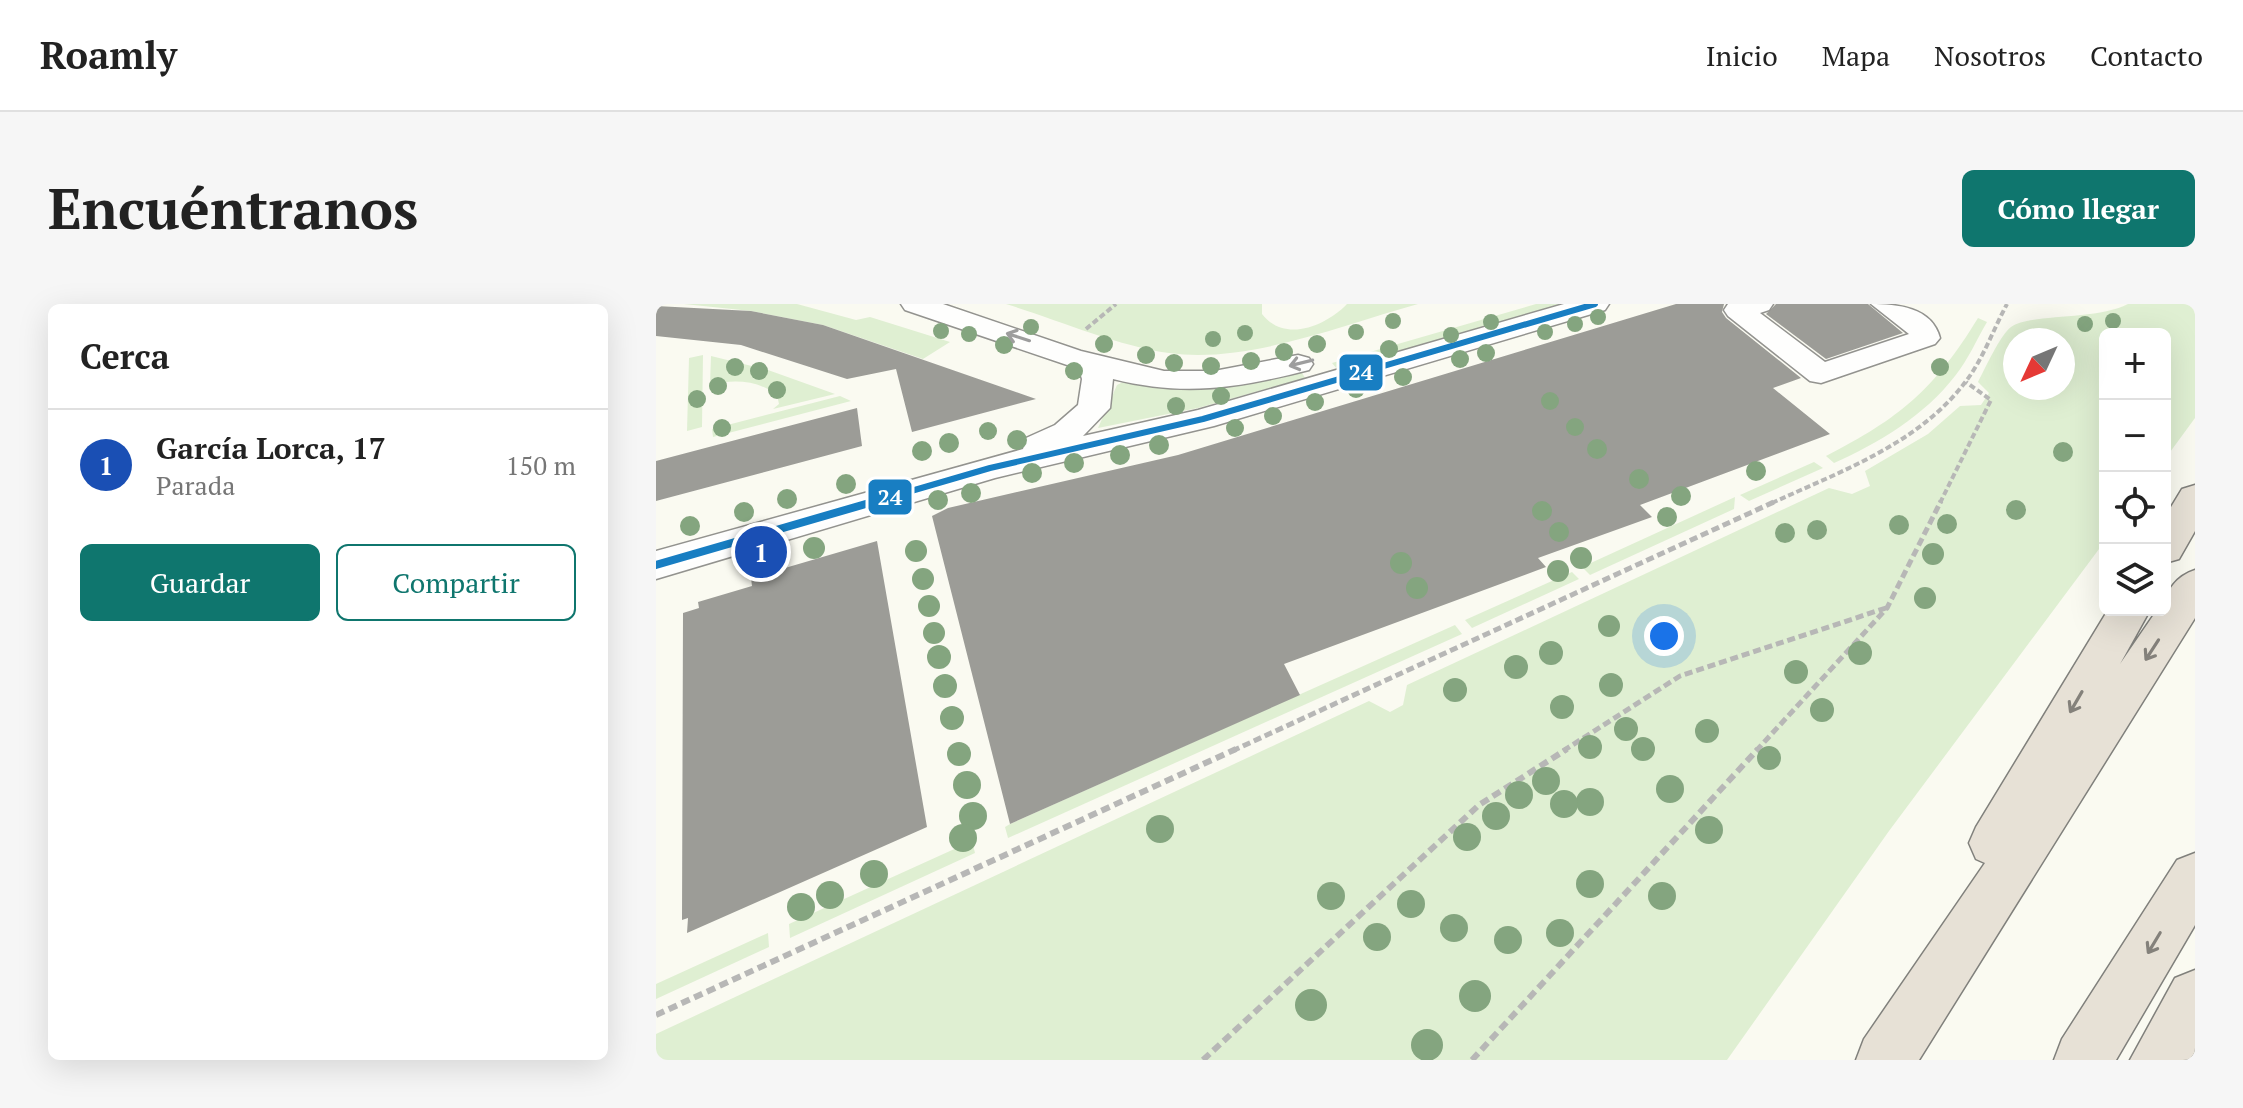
<!DOCTYPE html>
<html lang="es">
<meta charset="utf-8">
<style>
body{margin:0;font-family:"PT Serif",serif;background:#f6f6f6;color:#222}
.controls{position:absolute;right:24px;top:24px;display:grid;overflow:hidden;border-radius:12px;box-shadow:0 8px 32px #0002}
.controls button{width:72px;height:72px;display:grid;place-items:center;padding:0;border:0;border-bottom:2px solid #e0e0e0;background:#fff;color:#222;font:40px sans-serif}
.compass{position:absolute;left:1347px;top:24px;width:72px;height:72px;border-radius:50%;background:#fff;box-shadow:0 8px 32px #0002;rotate:226deg}
.you{position:absolute;left:1008px;top:332px;width:28px;height:28px;margin:-20px;border:6px solid #fff;border-radius:50%;background:#1a73e8;box-shadow:0 0 0 12px #1a73e833}
.badge{display:grid;place-items:center;width:52px;height:52px;border-radius:50%;background:#0f766e;color:#fff;font-size:26px;font-weight:700}
.pin{position:absolute;translate:-50% -50%;border:4px solid #fff;box-shadow:0 2px 8px #0006}
.list{margin:0;padding:0;list-style:none}
h2{display:flex;justify-content:space-between;align-items:center;height:104px;margin:0;padding:0 32px;font-size:34px}
h2 small{font-size:26px;font-weight:400;color:#767676}
.list li{display:grid;grid-template-columns:52px 1fr auto;gap:24px;align-items:center;box-sizing:border-box;height:112px;padding:0 32px;border-top:2px solid #e0e0e0}
.list b{display:block;font-size:30px;white-space:nowrap}
.list p{margin:0;font-size:26px;white-space:nowrap;color:#767676}
.list em{font-size:26px;font-style:normal;color:#767676}
.actions{display:flex;gap:16px;padding:24px 32px}
.actions a{flex:1;padding:18px 0;border:2px solid #0f766e;border-radius:12px;text-align:center;font-size:28px;color:#0f766e}
.actions .main{background:#0f766e;color:#fff}
.icon{flex:none;width:44px;height:44px;fill:none;stroke:currentColor;stroke-width:2;stroke-linecap:round;stroke-linejoin:round}
.map{position:relative;flex:none;width:1539px;height:756px;overflow:hidden;border-radius:12px}
header{display:flex;align-items:center;gap:48px;box-sizing:border-box;height:112px;padding:0 40px;background:#fff;border-bottom:2px solid #e0e0e0}
header strong{font-size:38px}
nav{display:flex;gap:44px;margin-inline-start:auto;font-size:28px}
.intro{display:flex;align-items:center;justify-content:space-between;box-sizing:border-box;height:192px;padding:0 48px}
h1{margin:0;font-size:56px}
.button{padding:20px 36px;border-radius:12px;background:#0f766e;color:#fff;font-size:28px;font-weight:700}
main{display:flex;gap:48px;padding:0 48px}
aside{flex:1;background:#fff;border-radius:12px;box-shadow:0 8px 32px #0002}
.map>svg:first-child{display:block}
.green{fill:#dfefd2;fill-rule:evenodd}
.building{fill:#9c9c97}
.lines{fill:none;stroke-linecap:round;stroke-linejoin:round}
.minor-casing{stroke:#93938f;stroke-width:3}
.highway-casing{stroke:#80807c;stroke-width:3}
.path-far2{stroke:#b7b7b6;stroke-width:4;stroke-dasharray:6 3;stroke-linecap:butt}
.path-far1{stroke:#b7b7b6;stroke-width:5;stroke-dasharray:8 4;stroke-linecap:butt}
.path{stroke:#b7b7b6;stroke-width:6;stroke-dasharray:9 5;stroke-linecap:butt}
.minor{fill:#fefefd;fill-rule:evenodd}
.highway{fill:#e7e1d6;fill-rule:evenodd}
.bus-1-far1-casing{stroke:#fff;stroke-width:11}
.bus-1-casing{stroke:#fff;stroke-width:14}
.bus-1-far1{stroke:#187ec2;stroke-width:6}
.bus-1{stroke:#187ec2;stroke-width:8}
.tree{fill:#84a57f}
.oneway{stroke:#9d9d9d}
.oneway2{stroke:#84817b}
.line-badge{stroke:#fff;stroke-width:3}
.badge-label{font-size:22px;text-anchor:middle;font-weight:bold;fill:#fff}
</style>
<header>
<strong>Roamly</strong>
<nav><a>Inicio</a><a>Mapa</a><a>Nosotros</a><a>Contacto</a></nav>
</header>
<div class="intro"><h1>Encuéntranos</h1><a class="button">Cómo llegar</a></div>
<main>
<aside>
<h2>Cerca<small></small></h2>
<ul class="list">
<li><span class="badge" style="background:#1a4fb4">1</span><div><b>García Lorca, 17</b><p>Parada</p></div><em>150 m</em></li>
</ul>
<div class="actions"><a class="main">Guardar</a><a>Compartir</a></div>
</aside>
<div class="map">
<svg width="1539" height="756" viewBox="0 0 1539 756">
<rect width="100%" height="100%" fill="#fafaf1"/>
<!-- green -->
<path class="green" d="M28,0H141L200,16L214,13L294,38L267,55L167,21L95,7Z
M350,0H606V10C629,40 671,21 691,0H762C686,21 592,60 513,49C462,42 399,15 350,0Z
M880,0H905L681,65L676,59Z
M1472,0H1539V114L1509,155V30H1449V237L1233,527L1071,756H0V730L713,397L734,408L747,401L751,381L1173,184L1196,190L1214,182L1209,167L1272,130L1304,102L1325,101L1333,89L1322,78C1329,65 1344,31 1355,23C1374,9 1439,17 1472,0ZM1359,36H1407V84H1359Z
M1322,14L1331,18C1321,35 1312,56 1299,72C1268,112 1223,139 1178,159L1170,152C1244,114 1278,86 1322,14Z
M47,51L46,123L31,127L33,54Z
M55,52L112,66L179,90L117,105L123,100L121,91C102,76 77,75 54,81Z
M645,67L649,74L542,104L442,124L461,81L467,78L555,84L599,79Z
M184,92L195,97L57,133L56,125Z
M1158,158L1167,164L1093,197L1084,191Z
M1079,193L1078,205L934,271L926,263Z
M916,268L923,275L816,324L809,316Z
M799,321L806,330L352,534L349,523L354,520Z
M316,537L319,549L134,634L133,620Z
M112,629L113,643L0,695V680Z"/>
<!-- building -->
<path class="building" d="M1020,0H1068L1066,8L1070,14L1145,74L1117,84L1174,130L984,201L996,213L882,254L890,263L628,360L644,391L354,520L276,212L292,204L522,151Z
M1120,0H1212L1247,29L1170,55L1110,10Z
M0,2L95,7L167,21L380,95L256,128L240,65L191,75L85,41L0,32Z
M201,104L206,142L0,197V157Z
M221,237L271,523L31,629L32,614L26,616L27,309L43,304L42,298L96,282L95,274Z"/>
<g class="lines">
<defs>
<path id="minor" d="M245,0H287L425,47L508,67H558L642,51L653,54L657,60L653,66C582,84 529,93 457,75L454,104L427,132L542,106L908,0H953L949,6L558,122L339,174L0,275V247L367,145L370,134L399,121L422,101L426,75L423,65L249,6Z
M1072,0H1117L1113,6L1104,9L1169,58L1253,30L1215,0C1241,0 1276,3 1284,34L1279,40L1165,79L1154,77L1072,12L1068,6Z"/>
<path id="highway" d="M1539,181V227L1523,255L1509,259V213L1526,185Z
M1539,266V314L1263,756H1200L1208,735L1329,559L1320,555L1313,539L1320,523L1452,306H1494L1464,360L1501,306H1509C1509,286 1521,272 1539,266Z
M1539,549V621L1460,756H1398L1406,735L1521,556Z
M1539,666V749L1535,756H1474L1519,674Z"/>
</defs>
<!-- minor casing -->
<use href="#minor" class="minor-casing"/>
<!-- highway casing -->
<use href="#highway" class="highway-casing"/>
<!-- path-far2 -->
<path class="path-far2" d="M430,25L460,0
M1116,199C1183,168 1260,141 1307,81C1326,58 1337,26 1351,0
M1284,199L1335,96L1310,78"/>
<!-- path-far1 -->
<path class="path-far1" d="M576,447L1120,197
M907,447L1024,372L1230,304
M1100,447L1231,304L1285,197"/>
<!-- path -->
<path class="path" d="M0,711L580,445
M547,756L823,501L911,445
M816,756L1102,445"/>
<!-- minor -->
<use href="#minor" class="minor"/>
<!-- highway -->
<use href="#highway" class="highway"/>
<defs>
<path id="bus-1-far1" d="M214,199L334,164L547,115L939,0"/>
<path id="bus-1" d="M0,261L220,197"/>
</defs>
<!-- bus-1-far1 casing -->
<use href="#bus-1-far1" class="bus-1-far1-casing"/>
<!-- bus-1 casing -->
<use href="#bus-1" class="bus-1-casing"/>
<!-- bus-1-far1 -->
<use href="#bus-1-far1" class="bus-1-far1"/>
<!-- bus-1 -->
<use href="#bus-1" class="bus-1"/>
</g>
<!-- trees -->
<g class="tree">
<circle cx="942" cy="13" r="8"/>
<circle cx="737" cy="17" r="8"/>
<circle cx="1457" cy="17" r="8"/>
<circle cx="835" cy="18" r="8"/>
<circle cx="919" cy="20" r="8"/>
<circle cx="1429" cy="20" r="8"/>
<circle cx="375" cy="23" r="8"/>
<circle cx="285" cy="27" r="8"/>
<circle cx="700" cy="28" r="8"/>
<circle cx="889" cy="28" r="8"/>
<circle cx="589" cy="29" r="8"/>
<circle cx="313" cy="30" r="8"/>
<circle cx="795" cy="31" r="8"/>
<circle cx="557" cy="35" r="8"/>
<circle cx="448" cy="40" r="9"/>
<circle cx="661" cy="40" r="9"/>
<circle cx="348" cy="41" r="9"/>
<circle cx="733" cy="45" r="9"/>
<circle cx="628" cy="48" r="9"/>
<circle cx="830" cy="49" r="9"/>
<circle cx="490" cy="51" r="9"/>
<circle cx="804" cy="55" r="9"/>
<circle cx="595" cy="57" r="9"/>
<circle cx="518" cy="59" r="9"/>
<circle cx="555" cy="62" r="9"/>
<circle cx="79" cy="63" r="9"/>
<circle cx="1284" cy="63" r="9"/>
<circle cx="103" cy="67" r="9"/>
<circle cx="418" cy="67" r="9"/>
<circle cx="747" cy="73" r="9"/>
<circle cx="62" cy="82" r="9"/>
<circle cx="700" cy="85" r="9"/>
<circle cx="121" cy="86" r="9"/>
<circle cx="565" cy="92" r="9"/>
<circle cx="41" cy="95" r="9"/>
<circle cx="894" cy="97" r="9"/>
<circle cx="659" cy="98" r="9"/>
<circle cx="520" cy="102" r="9"/>
<circle cx="617" cy="112" r="9"/>
<circle cx="919" cy="123" r="9"/>
<circle cx="66" cy="124" r="9"/>
<circle cx="579" cy="124" r="9"/>
<circle cx="332" cy="127" r="9"/>
<circle cx="361" cy="136" r="10"/>
<circle cx="293" cy="139" r="10"/>
<circle cx="503" cy="141" r="10"/>
<circle cx="941" cy="145" r="10"/>
<circle cx="266" cy="147" r="10"/>
<circle cx="1407" cy="148" r="10"/>
<circle cx="464" cy="151" r="10"/>
<circle cx="418" cy="159" r="10"/>
<circle cx="1100" cy="167" r="10"/>
<circle cx="376" cy="169" r="10"/>
<circle cx="983" cy="175" r="10"/>
<circle cx="190" cy="180" r="10"/>
<circle cx="315" cy="189" r="10"/>
<circle cx="1025" cy="192" r="10"/>
<circle cx="131" cy="195" r="10"/>
<circle cx="282" cy="196" r="10"/>
<circle cx="1360" cy="206" r="10"/>
<circle cx="886" cy="207" r="10"/>
<circle cx="88" cy="208" r="10"/>
<circle cx="1011" cy="213" r="10"/>
<circle cx="1291" cy="220" r="10"/>
<circle cx="1243" cy="221" r="10"/>
<circle cx="34" cy="222" r="10"/>
<circle cx="1161" cy="226" r="10"/>
<circle cx="903" cy="228" r="10"/>
<circle cx="1129" cy="229" r="10"/>
<circle cx="158" cy="244" r="11"/>
<circle cx="260" cy="247" r="11"/>
<circle cx="1277" cy="250" r="11"/>
<circle cx="925" cy="254" r="11"/>
<circle cx="745" cy="259" r="11"/>
<circle cx="103" cy="262" r="11"/>
<circle cx="902" cy="267" r="11"/>
<circle cx="267" cy="275" r="11"/>
<circle cx="761" cy="284" r="11"/>
<circle cx="1269" cy="294" r="11"/>
<circle cx="273" cy="302" r="11"/>
<circle cx="953" cy="322" r="11"/>
<circle cx="278" cy="329" r="11"/>
<circle cx="895" cy="349" r="12"/>
<circle cx="1204" cy="349" r="12"/>
<circle cx="283" cy="353" r="12"/>
<circle cx="860" cy="363" r="12"/>
<circle cx="1140" cy="368" r="12"/>
<circle cx="955" cy="381" r="12"/>
<circle cx="289" cy="382" r="12"/>
<circle cx="799" cy="386" r="12"/>
<circle cx="906" cy="403" r="12"/>
<circle cx="1166" cy="406" r="12"/>
<circle cx="296" cy="414" r="12"/>
<circle cx="970" cy="425" r="12"/>
<circle cx="1051" cy="427" r="12"/>
<circle cx="934" cy="443" r="12"/>
<circle cx="987" cy="445" r="12"/>
<circle cx="303" cy="450" r="12"/>
<circle cx="1113" cy="454" r="12"/>
<circle cx="890" cy="477" r="14"/>
<circle cx="311" cy="481" r="14"/>
<circle cx="1014" cy="485" r="14"/>
<circle cx="863" cy="491" r="14"/>
<circle cx="934" cy="498" r="14"/>
<circle cx="908" cy="500" r="14"/>
<circle cx="317" cy="512" r="14"/>
<circle cx="840" cy="512" r="14"/>
<circle cx="504" cy="525" r="14"/>
<circle cx="1053" cy="526" r="14"/>
<circle cx="811" cy="533" r="14"/>
<circle cx="307" cy="534" r="14"/>
<circle cx="218" cy="570" r="14"/>
<circle cx="934" cy="580" r="14"/>
<circle cx="174" cy="591" r="14"/>
<circle cx="675" cy="592" r="14"/>
<circle cx="1006" cy="592" r="14"/>
<circle cx="755" cy="600" r="14"/>
<circle cx="145" cy="603" r="14"/>
<circle cx="798" cy="624" r="14"/>
<circle cx="904" cy="629" r="14"/>
<circle cx="721" cy="633" r="14"/>
<circle cx="852" cy="636" r="14"/>
<circle cx="819" cy="692" r="16"/>
<circle cx="655" cy="701" r="16"/>
<circle cx="771" cy="741" r="16"/>
</g>
<!-- one-way arrows -->
<defs><path id="oneway-shaft" d="M-6 0H5M1.5-3L5.5 0L1.5 3" fill="none" stroke-width="1.6" stroke-linecap="round" stroke-linejoin="round" transform="scale(2)"/></defs>
<g class="oneway">
<use href="#oneway-shaft" transform="translate(362 33) rotate(-162)"/>
<use href="#oneway-shaft" transform="translate(645 59) rotate(166)"/>
</g>
<g class="oneway2">
<use href="#oneway-shaft" transform="translate(1496 346) rotate(123)"/>
<use href="#oneway-shaft" transform="translate(1420 398) rotate(120)"/>
<use href="#oneway-shaft" transform="translate(1498 639) rotate(121)"/>
</g>
<g class="line-badge">
<rect x="682" y="49" width="46" height="39" rx="8" fill="#187ec2"/>
<rect x="211" y="174" width="46" height="38" rx="8" fill="#187ec2"/>
</g>
<g class="badge-label">
<text x="705" y="76">24</text>
<text x="234" y="201">24</text>
</g>
</svg>
<div class="controls">
<button>+</button>
<button>−</button>
<button><svg class="icon" aria-label="locate" viewBox="0 0 24 24"><circle cx="12" cy="12" r="6"/><path d="M12 2v4M12 18v4M2 12h4M18 12h4"/></svg></button>
<button><svg class="icon" aria-label="layers" viewBox="0 0 24 24"><path d="M12 4l9 5-9 5-9-5zM3 14l9 5 9-5"/></svg></button>
</div>
<svg class="compass" viewBox="-18 -18 36 36"><path d="M0-13l5 13h-10z" fill="#e53935"/><path d="M0 13l5-13h-10z" fill="#767676"/></svg>
<div class="you"></div>
<div class="pin badge" style="left:105px;top:248px;background:#1a4fb4">1</div>
</div>
</main>
